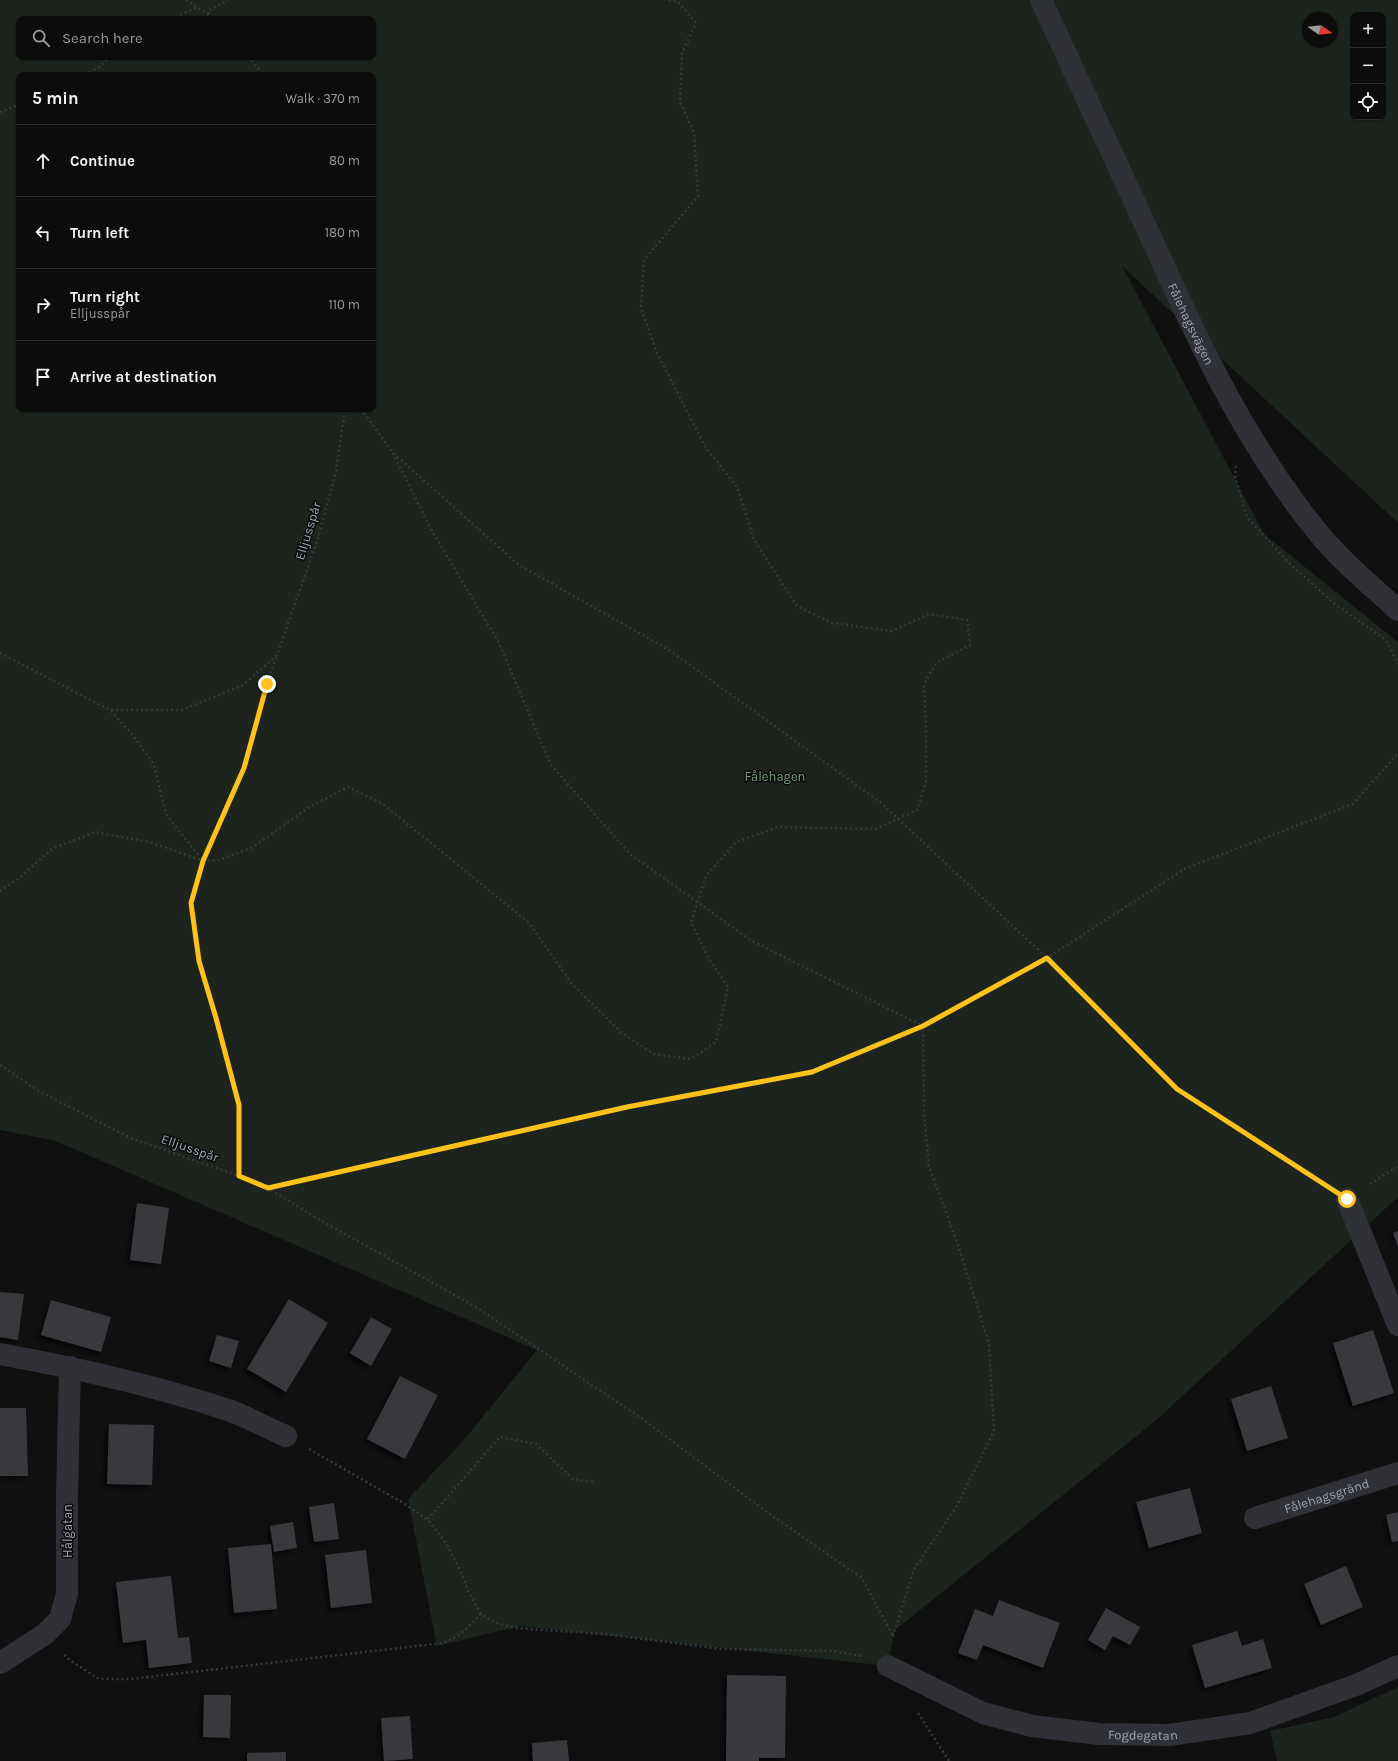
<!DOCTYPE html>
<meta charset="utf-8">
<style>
body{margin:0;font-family:Karla,sans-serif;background:#151516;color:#f1f3f6}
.controls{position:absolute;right:12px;top:12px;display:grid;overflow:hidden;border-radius:8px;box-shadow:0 1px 3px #0004}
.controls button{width:36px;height:36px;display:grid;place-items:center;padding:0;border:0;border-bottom:1px solid #2c2c2e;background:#0c0c0d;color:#f1f3f6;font:20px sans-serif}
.compass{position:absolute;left:1302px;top:12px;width:36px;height:36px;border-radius:50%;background:#0c0c0d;box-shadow:0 1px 3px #0004;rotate:104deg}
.stop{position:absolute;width:12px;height:12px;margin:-9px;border:3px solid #fec21b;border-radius:50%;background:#fff}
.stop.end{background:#fec21b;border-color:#fff;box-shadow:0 1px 4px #0008}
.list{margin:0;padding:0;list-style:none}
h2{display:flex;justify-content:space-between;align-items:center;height:52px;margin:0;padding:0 16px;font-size:17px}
h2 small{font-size:13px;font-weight:400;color:#9a9b9d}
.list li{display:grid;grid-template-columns:26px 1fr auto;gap:12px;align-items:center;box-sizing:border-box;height:72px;padding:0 16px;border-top:1px solid #2c2c2e}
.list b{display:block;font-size:15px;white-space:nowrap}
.list p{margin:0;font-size:13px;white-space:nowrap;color:#9a9b9d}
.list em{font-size:13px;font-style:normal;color:#9a9b9d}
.icon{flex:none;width:22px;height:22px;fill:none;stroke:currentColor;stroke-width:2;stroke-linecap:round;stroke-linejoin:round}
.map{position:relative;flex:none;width:1398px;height:1761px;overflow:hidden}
.search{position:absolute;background:#0c0c0d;box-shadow:0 1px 3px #0004;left:16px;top:16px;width:360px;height:44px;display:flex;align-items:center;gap:10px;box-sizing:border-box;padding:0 14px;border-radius:8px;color:#9a9b9d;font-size:15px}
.panel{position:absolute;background:#0c0c0d;box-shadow:0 1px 3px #0004;left:16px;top:72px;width:360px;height:340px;border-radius:8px}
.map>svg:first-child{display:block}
.green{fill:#1c241d;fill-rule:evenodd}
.building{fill:#39383e;filter:url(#shadow)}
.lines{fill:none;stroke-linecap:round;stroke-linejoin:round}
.path{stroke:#36383d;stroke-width:2.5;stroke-dasharray:2 3;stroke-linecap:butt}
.minor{stroke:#303136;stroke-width:22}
.route{stroke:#fec21b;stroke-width:5}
.labels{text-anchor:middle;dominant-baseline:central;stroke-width:3;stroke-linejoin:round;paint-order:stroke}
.street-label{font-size:13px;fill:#a0a4b3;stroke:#0b0b0c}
.park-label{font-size:13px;fill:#75a07b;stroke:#0b0b0c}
</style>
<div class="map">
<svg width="1398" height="1761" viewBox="0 0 1398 1761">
<defs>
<filter id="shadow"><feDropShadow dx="-3.5" dy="3.5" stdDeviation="2" flood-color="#0009"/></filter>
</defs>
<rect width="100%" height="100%" fill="#101011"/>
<!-- green -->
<path class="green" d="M0,0H1398V523L1122,266L1264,534L1398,642V1197L1154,1422L895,1630L888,1666L521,1626L437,1646L408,1499L463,1441L537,1350L56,1141L0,1130ZM1353,15H1383V117H1353ZM1308,18H1332V42H1308ZM19,19H373V57H19ZM19,75H373V409H19Z
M1398,1687V1761H1277L1270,1731L1334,1717Z"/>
<!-- building -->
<path class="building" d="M137,1203L169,1208L161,1264L130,1260Z
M1398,1231V1247L1393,1233Z
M0,1292L24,1294L18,1340L0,1337Z
M289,1299L328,1323L286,1392L247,1369Z
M51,1300L111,1317L101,1352L41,1335Z
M371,1317L392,1329L371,1366L350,1353Z
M1373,1330L1394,1393L1353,1406L1333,1343Z
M217,1335L239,1341L231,1368L209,1361Z
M400,1376L438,1395L405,1459L367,1439Z
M1271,1386L1288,1438L1247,1451L1231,1399Z
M0,1408H26L28,1476H0Z
M109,1424L154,1425L152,1485L107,1484Z
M1190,1488L1202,1533L1149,1548L1136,1502Z
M334,1503L339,1539L314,1542L309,1507Z
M1398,1512V1541L1392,1542L1386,1515Z
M293,1522L297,1548L274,1552L270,1526Z
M271,1544L277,1609L234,1613L228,1548Z
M366,1550L372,1603L331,1608L325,1555Z
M1346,1566L1363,1607L1321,1625L1304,1584Z
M171,1576L178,1638L189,1637L192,1663L149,1668L146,1640L123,1643L116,1582Z
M999,1600L1060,1623L1043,1668L983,1645L977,1660L958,1653L975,1609L993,1616Z
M1106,1608L1140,1627L1130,1645L1113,1636L1105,1650L1088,1640Z
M1237,1631L1242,1646L1263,1639L1272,1668L1205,1688L1192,1645Z
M727,1675L786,1676L785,1758H759V1761H726Z
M204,1695H231L230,1738L203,1737Z
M410,1716L413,1759L384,1761L381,1718Z
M567,1740L569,1761H533L532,1743Z
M286,1752V1761H247V1753Z"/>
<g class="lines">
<!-- path -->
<path class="path" d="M186,0L209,15L213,19
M209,14L208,11L228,0
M171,19L198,7
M248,57L264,75
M85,75L96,69L111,57
M0,112L19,105
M361,409L393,453L519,565L669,650L880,802L1047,958L1177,1089L1324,1184
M393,453L432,531L498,641L551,765L630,854L752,941L923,1026L1047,958L1186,868L1353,804L1398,753
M1236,466L1235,476L1247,517L1290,564L1336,605L1386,640L1398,664
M0,653L110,710H182L243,685L277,655L318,538L336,471L345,409
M203,861L244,767L267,684L277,655
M0,891L18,879L52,849L95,832L150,842L203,861L219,860L253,847L308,808L348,787L383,804L529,923L572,984L622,1033L654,1054L691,1059L716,1042L728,987L709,959L691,922L706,876L736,842L778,827L876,829L917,810L926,781V729L924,684L936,663L970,645L967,620L929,614L892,631L832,623L797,606L754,540L737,487L706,448L657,353L641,308L644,260L698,196L694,133L680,102L682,53L696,23L678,2L665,0
M0,1065L40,1092L131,1138L239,1176V1105L217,1018L199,961L191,903L203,861L166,814L154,765L132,734L110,710
M239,1176L268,1188L318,1219L476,1307L641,1418L767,1512L862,1578L893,1636
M1370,1184L1398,1166
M268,1188L627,1107L812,1072L923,1026L924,1116L929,1166L958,1245L989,1344L994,1431L957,1506L914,1569L893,1636
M309,1449L405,1504L428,1520L446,1543L462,1574L468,1591L481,1614L496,1623L515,1628L604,1634L722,1649L833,1651L862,1656
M428,1519L500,1437L536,1444L573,1479L594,1482
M64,1655L71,1661L99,1679H131L443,1643C460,1637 469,1626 481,1614
M918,1713L949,1761"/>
<!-- minor -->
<g class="minor">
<path id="s1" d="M1041,0C1076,77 1112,154 1148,231C1195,335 1243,440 1316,530C1340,560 1369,584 1398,610"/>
<path d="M1347,1199L1398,1325"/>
<path d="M0,1354C77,1368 154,1385 228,1410C248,1417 267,1428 286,1436"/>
<path id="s2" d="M1255,1518L1398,1473"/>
<path d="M0,1663L45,1634L60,1619L67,1594V1495L70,1367"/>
<path id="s3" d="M888,1666L983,1713L1032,1726L1099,1734L1170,1735L1250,1723L1356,1685L1398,1666"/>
</g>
</g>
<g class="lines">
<!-- route -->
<path class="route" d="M267,684L244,768L203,861L191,903L199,961L216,1018L239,1105V1176L268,1188L627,1107L812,1072L923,1026L1047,958L1177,1089L1347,1199"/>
</g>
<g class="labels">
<!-- street labels -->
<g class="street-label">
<text stroke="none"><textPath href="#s1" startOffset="357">Fålehagsvägen</textPath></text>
<text transform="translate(308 531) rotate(-73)">Elljusspår</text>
<text transform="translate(190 1148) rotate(19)">Elljusspår</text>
<text stroke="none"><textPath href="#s2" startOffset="75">Fålehagsgränd</textPath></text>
<text transform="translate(67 1531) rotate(-90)">Hålgatan</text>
<text stroke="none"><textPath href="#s3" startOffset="268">Fogdegatan</textPath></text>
</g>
<!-- park labels -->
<g class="park-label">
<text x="775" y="776">Fålehagen</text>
</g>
</g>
</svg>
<div class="controls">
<button>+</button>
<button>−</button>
<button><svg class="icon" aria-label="locate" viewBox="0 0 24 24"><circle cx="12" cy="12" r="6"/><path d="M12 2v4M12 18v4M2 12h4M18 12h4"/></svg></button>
</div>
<svg class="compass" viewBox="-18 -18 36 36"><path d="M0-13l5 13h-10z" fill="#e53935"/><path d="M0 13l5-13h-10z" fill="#9a9b9d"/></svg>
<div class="stop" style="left:1347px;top:1199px"></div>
<div class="stop end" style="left:267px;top:684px"></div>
<div class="search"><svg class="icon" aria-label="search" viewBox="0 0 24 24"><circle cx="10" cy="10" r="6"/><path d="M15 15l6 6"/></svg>Search here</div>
<section class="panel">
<h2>5 min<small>Walk · 370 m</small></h2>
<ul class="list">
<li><svg class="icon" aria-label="ahead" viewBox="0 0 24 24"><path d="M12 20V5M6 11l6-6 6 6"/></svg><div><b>Continue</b></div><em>80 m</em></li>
<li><svg class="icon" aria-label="left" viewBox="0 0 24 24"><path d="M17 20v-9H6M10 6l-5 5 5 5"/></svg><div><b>Turn left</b></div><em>180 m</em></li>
<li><svg class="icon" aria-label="right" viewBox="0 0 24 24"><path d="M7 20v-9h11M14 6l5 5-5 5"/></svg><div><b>Turn right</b><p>Elljusspår</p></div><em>110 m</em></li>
<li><svg class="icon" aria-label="arrive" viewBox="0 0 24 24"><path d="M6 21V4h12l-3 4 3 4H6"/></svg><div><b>Arrive at destination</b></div></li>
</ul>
</section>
</div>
